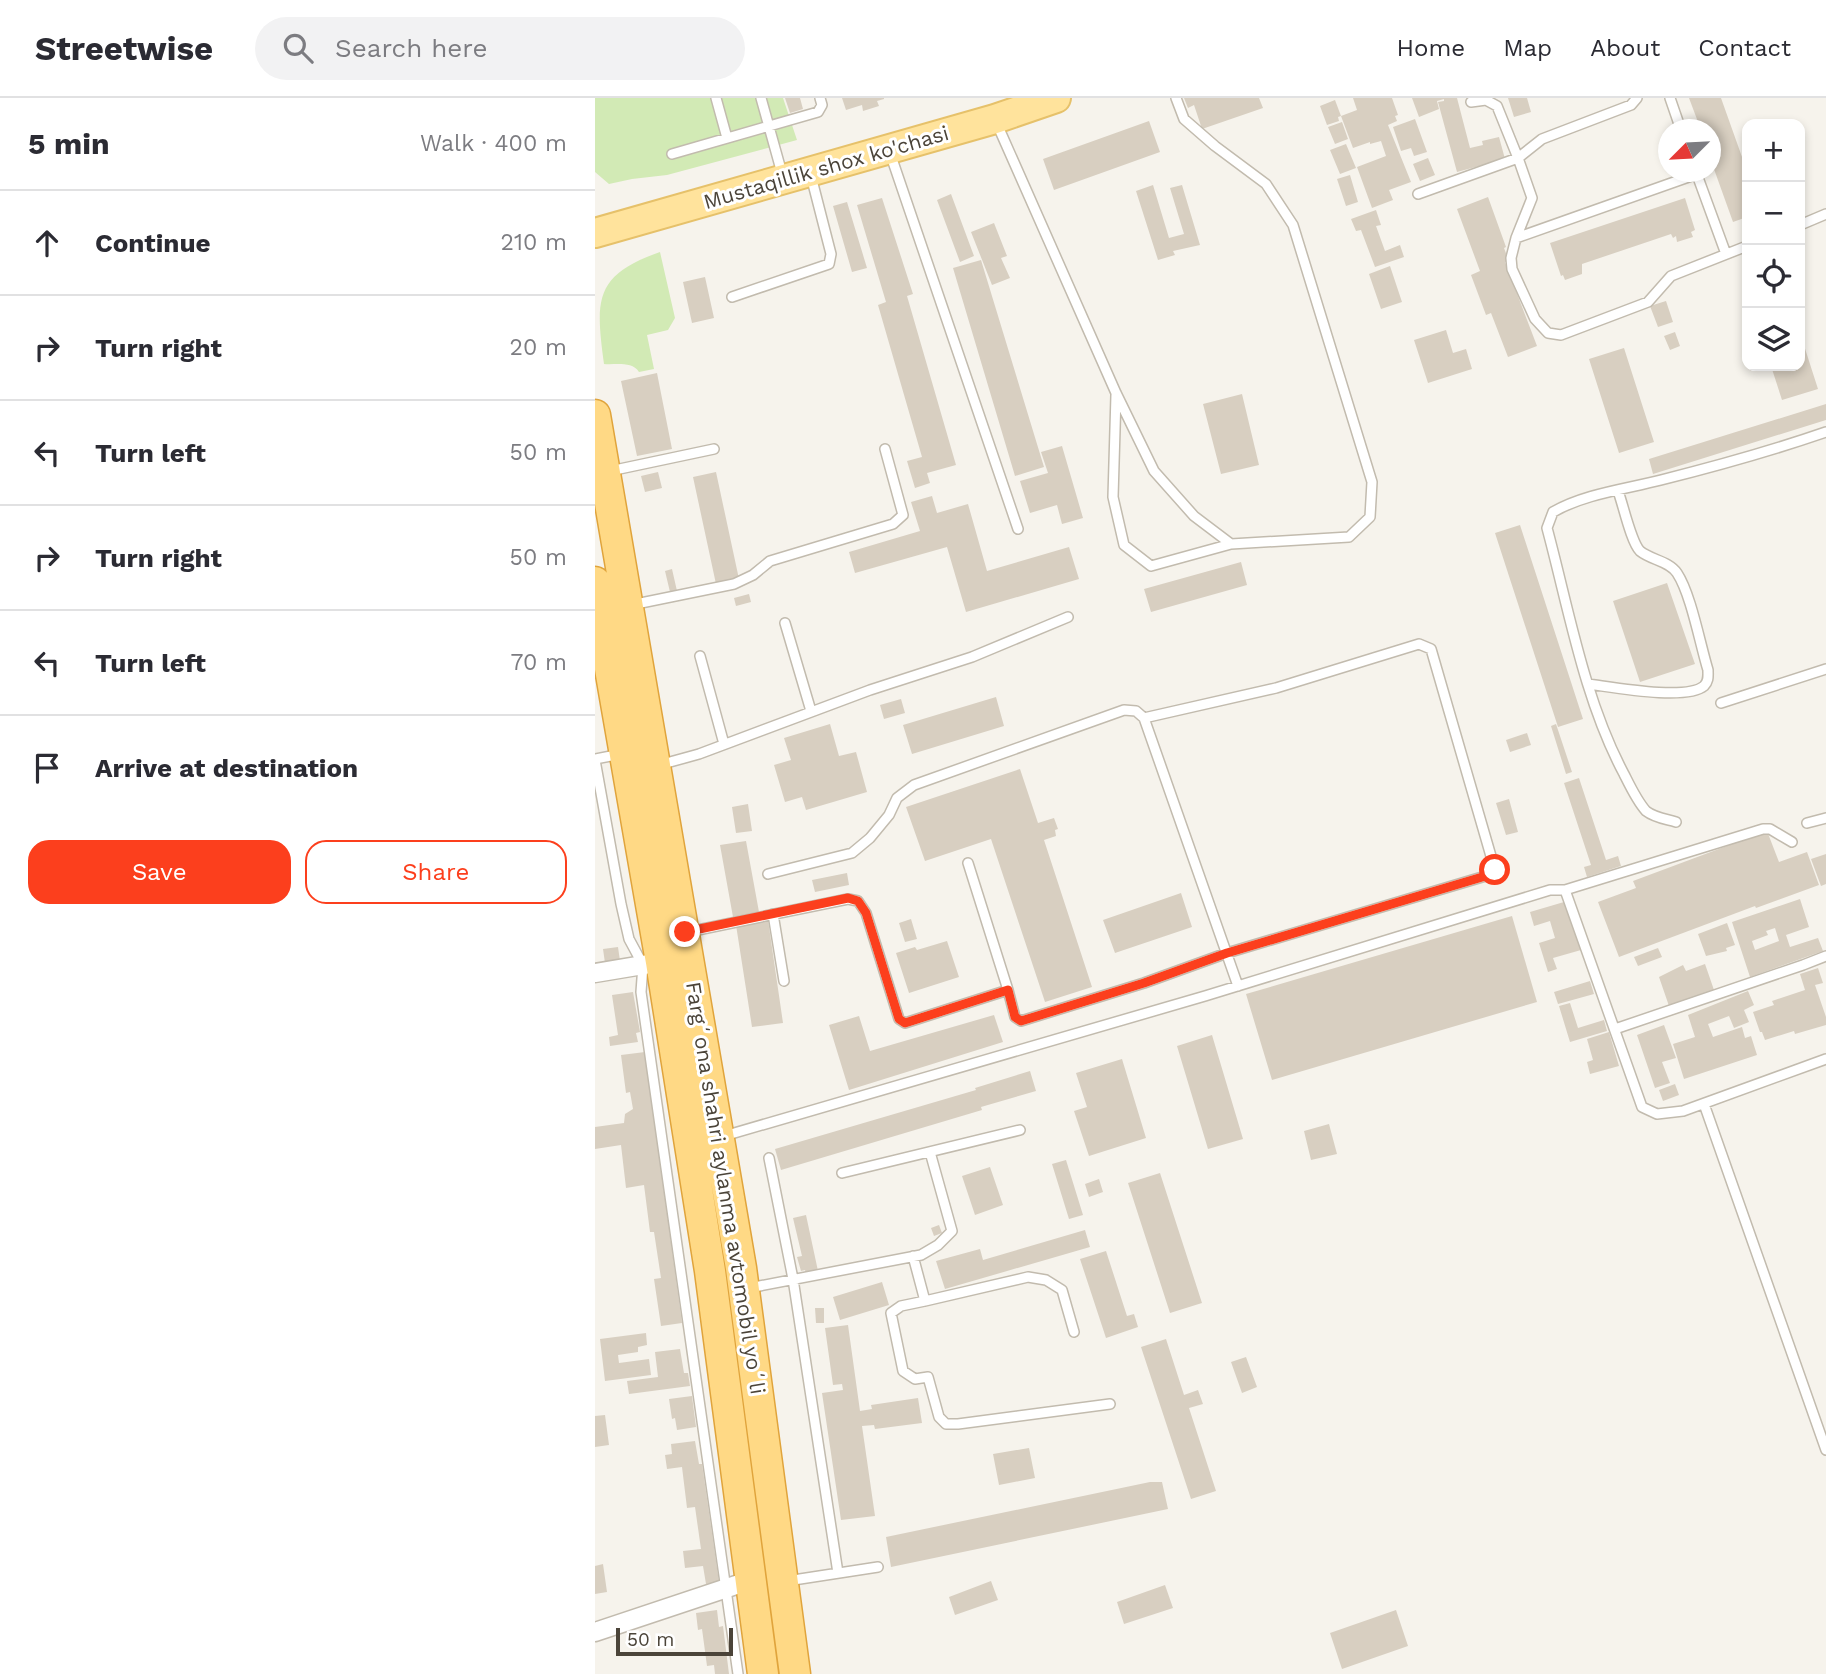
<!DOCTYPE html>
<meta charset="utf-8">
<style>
body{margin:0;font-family:"Work Sans",sans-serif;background:#f2f2f3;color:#2b2b33}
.controls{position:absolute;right:21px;top:21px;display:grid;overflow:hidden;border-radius:14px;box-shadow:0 4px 10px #0003}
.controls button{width:63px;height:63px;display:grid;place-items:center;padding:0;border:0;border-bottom:2px solid #e1e1e2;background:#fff;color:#2b2b33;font:35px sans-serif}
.compass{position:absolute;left:1063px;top:21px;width:63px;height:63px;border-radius:50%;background:#fff;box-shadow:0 4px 10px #0003;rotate:246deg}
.scale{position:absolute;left:21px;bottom:18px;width:117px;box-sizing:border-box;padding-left:7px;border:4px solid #4b4439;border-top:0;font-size:19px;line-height:24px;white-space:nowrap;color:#4b4439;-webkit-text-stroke:5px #fff;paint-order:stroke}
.stop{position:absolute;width:21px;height:21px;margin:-16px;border:5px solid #fc3f1d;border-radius:50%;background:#fff}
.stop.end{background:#fc3f1d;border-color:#fff;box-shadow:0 2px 7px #0008}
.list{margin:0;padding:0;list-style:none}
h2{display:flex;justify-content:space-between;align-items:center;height:91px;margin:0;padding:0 28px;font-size:30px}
h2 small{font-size:23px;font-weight:400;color:#7c7c81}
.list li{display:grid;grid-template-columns:46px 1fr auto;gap:21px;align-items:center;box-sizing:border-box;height:105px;padding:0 28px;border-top:2px solid #e1e1e2}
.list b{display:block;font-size:26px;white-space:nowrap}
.list em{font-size:23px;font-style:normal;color:#7c7c81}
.actions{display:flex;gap:14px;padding:21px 28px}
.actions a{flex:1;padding:16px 0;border:2px solid #fc3f1d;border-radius:21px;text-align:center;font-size:24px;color:#fc3f1d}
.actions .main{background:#fc3f1d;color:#fff}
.icon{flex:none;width:38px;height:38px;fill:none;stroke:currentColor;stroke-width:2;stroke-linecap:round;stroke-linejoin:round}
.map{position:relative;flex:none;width:1231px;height:1576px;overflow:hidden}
header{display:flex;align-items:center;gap:42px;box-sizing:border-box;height:98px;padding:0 35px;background:#fff;border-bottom:2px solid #e1e1e2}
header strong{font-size:33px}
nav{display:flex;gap:38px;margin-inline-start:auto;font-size:24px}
.search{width:490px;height:63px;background:#f2f2f3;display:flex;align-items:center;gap:18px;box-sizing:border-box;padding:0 24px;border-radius:38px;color:#7c7c81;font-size:26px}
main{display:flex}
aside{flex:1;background:#fff}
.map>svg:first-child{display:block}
.green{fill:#d2eab5}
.building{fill:#d8cfc1;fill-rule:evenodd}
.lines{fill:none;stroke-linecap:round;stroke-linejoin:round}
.service-casing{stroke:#c2bbae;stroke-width:12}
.minor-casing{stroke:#c2bbae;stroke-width:21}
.primary-casing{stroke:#e6c16a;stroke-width:32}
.trunk-casing{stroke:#e0a43c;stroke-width:33}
.service{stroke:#fff;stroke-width:9}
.minor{stroke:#fff;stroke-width:18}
.primary{stroke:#ffe39c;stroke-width:28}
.trunk{stroke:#ffd985;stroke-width:30}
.route{stroke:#fc3f1d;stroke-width:9}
.labels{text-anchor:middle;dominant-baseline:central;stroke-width:6;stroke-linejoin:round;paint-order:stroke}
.street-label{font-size:21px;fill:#4b4439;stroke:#fff}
</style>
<header>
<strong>Streetwise</strong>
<div class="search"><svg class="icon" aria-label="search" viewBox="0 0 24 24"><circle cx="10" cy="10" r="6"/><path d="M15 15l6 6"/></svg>Search here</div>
<nav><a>Home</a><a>Map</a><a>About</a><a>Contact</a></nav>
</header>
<main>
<aside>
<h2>5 min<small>Walk · 400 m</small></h2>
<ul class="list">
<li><svg class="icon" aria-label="ahead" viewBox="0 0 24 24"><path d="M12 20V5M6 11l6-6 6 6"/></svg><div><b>Continue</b></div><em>210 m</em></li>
<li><svg class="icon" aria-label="right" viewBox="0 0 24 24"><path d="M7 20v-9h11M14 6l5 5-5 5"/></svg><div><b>Turn right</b></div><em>20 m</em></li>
<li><svg class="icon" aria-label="left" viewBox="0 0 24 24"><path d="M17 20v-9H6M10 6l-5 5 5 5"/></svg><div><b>Turn left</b></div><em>50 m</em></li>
<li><svg class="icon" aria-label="right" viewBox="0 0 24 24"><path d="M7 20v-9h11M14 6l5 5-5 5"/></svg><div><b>Turn right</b></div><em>50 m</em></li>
<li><svg class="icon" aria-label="left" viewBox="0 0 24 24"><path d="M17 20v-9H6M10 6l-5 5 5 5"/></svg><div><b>Turn left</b></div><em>70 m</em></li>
<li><svg class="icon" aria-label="arrive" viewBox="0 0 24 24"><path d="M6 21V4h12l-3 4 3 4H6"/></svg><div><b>Arrive at destination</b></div></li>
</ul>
<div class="actions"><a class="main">Save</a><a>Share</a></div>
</aside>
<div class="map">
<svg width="1231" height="1576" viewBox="0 0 1231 1576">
<rect width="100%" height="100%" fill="#f6f3ec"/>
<!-- green -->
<path class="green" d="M0,0H188L202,42L72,77L37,81L14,86L0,74Z
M65,154L80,220L73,232L52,237L59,271L44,274C37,263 21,267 9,266C0,200 0,177 65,154Z"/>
<!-- building -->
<path class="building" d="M190,0H205L208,11L195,15Z
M247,0H289V1L282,3L284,8L268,13L267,7L251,12Z
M589,0H664L668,10L607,31L599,7L593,10Z
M758,0H797L803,17L800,18L802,23L793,27L816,84L794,92L798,102L777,110L762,69L791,58L786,43L775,46V44L758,50L746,18L762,12Z
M817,0H862L875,50L888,47L887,43L904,39L910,61L862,74L843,4L849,3V1L842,3L844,11L824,19Z
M913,0H932L936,14L919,19Z
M1094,0H1126L1152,73V119L1138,124L1115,60V32H1106Z
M740,2L746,18L743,19L744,23L732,27L725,8Z
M820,21L832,54L819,58L816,50L806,53L798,29Z
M554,23L565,54L459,92L448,61Z
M747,24L753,41L740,46L733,29Z
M751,46L761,70L745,76L735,52Z
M833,60L840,77L825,83L818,66Z
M755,77L763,104L751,108L742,81Z
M558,87L574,140L589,136L575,90L587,87L605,147L578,153L580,157L563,162L541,93Z
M356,96L379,158L365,164L342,102Z
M893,99L911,149L909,150L914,163L910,164L942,248L913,259L896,215L891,217L876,177L885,173L862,111Z
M287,100L318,196L312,198L361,367L332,375L335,385L320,390L312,363L327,359L283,207L291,204L262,107Z
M1090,100L1100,132L1096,134L1098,139L1082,144L1081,138L1078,140L1076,136L987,166V176L970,182L968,177L966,178L955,145Z
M252,104L272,170L257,174L238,108Z
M781,112L786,127L781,128L790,153L805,147L809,159L780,169L766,132L761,133L756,121Z
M399,125L412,158L406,160L415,180L397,187L376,134Z
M386,162L449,369L420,378L358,170Z
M795,168L807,204L786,211L774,176Z
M110,179L119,220L97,225L88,184Z
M1071,203L1078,224L1063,229L1055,208Z
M851,232L858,255L871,251L877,271L833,285L819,242Z
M1080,234L1085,248L1075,252L1069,238Z
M1205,235L1223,291L1187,302L1176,268H1205Z
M1029,250L1059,344L1024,355L994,261Z
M62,275L77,351L42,358L26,283Z
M647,296L664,367L626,376L608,306Z
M1231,306V322L1058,376L1054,361Z
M467,348L488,420L467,426L462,407L435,415L425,383L453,375L446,354Z
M63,374L67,390L50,394L46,378Z
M121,374L144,481L121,486L98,379Z
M337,398L342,415L373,406L392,473L474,449L484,481L371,514L352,449L260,475L254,454L325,433L316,404Z
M925,427L988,621L963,629L900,435Z
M646,464L652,487L556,514L549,491Z
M77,471L82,493L75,494L70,473Z
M1072,485L1100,566L1045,584L1018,503Z
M154,496L156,504L141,508L139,500Z
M401,599L409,628L317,656L308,627Z
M306,601L310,615L289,621L285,607Z
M235,626L244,658L261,654L272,694L211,712L207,699L190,704L179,667L196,662L189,640Z
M961,626L977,674L971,676L956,628Z
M932,635L936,647L915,654L911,642Z
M425,671L443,725L459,720L463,731L460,732L461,738L449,742L497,889L450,904L396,741L330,763L311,709Z
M984,680L1011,762L1023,758L1026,768L992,779L989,769L996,767L969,685Z
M914,701L923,734L911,737L901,705Z
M153,706L157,733L141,735L137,709Z
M1172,733L1184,764L1212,754L1224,787L1161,810L1160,808L1024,859L1003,804L1041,790L1038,783Z
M151,743L164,814L138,819L125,747Z
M1231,756V786L1226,788L1216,761Z
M252,775L254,787L220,794L217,782Z
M586,795L597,829L520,855L508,822Z
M1205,801L1214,829L1191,837L1195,849L1223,840L1228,853L1155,879L1137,824ZM1180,830L1184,843L1160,852L1157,843L1173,837L1171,833Z
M969,804L986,852L958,860L962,871L953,874L944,845L960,840L955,823L939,828L935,814Z
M917,818L942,904L677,982L651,896Z
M316,821L322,841L310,844L304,825Z
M173,822L188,925L157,929L141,827Z
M1132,825L1140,847L1131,850L1132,853L1111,858L1103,836Z
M352,843L364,879L314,895L301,855L320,849L322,852Z
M23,849L25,863L10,865L8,851Z
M1063,850L1067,859L1043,868L1039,859Z
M1110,866L1119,892L1074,908L1064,879L1088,867L1091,873Z
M1223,870L1228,885L1220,887L1231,919V927L1200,936L1199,933L1170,942L1167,934H1165L1158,914L1179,907L1177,903L1210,892L1205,876Z
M995,883L999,896L963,906L959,894Z
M1153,893L1159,907L1149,912L1154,924L1139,930L1134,918L1113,926L1118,939L1147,929L1150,940L1156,938L1162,957L1089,981L1078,946L1100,939L1093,917Z
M38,894L45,934L41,935L43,944L15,948L14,939L23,937L17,897Z
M975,905L983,930L1009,922L1012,933L975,944L964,908Z
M399,917L408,944L254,992L234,927L264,918L275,953Z
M1069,927L1081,960L1067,964L1075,985L1060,990L1042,937Z
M1014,934L1024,968L995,976L992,964L998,962L992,941Z
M617,937L648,1041L613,1051L582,948Z
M50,954L87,1225L66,1228L59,1181L66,1180L59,1134H55L49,1087L31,1090L26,1047L0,1051V1029L29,1025L30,1016L38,1011L35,994L31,995L26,957Z
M527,961L551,1040L494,1058L479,1013L492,1009L481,975Z
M435,973L441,993L386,1009L387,1012L186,1072L180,1051L381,992L380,990Z
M1080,986L1084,997L1068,1003L1064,992Z
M734,1026L742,1056L716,1062L709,1033Z
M471,1062L488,1117L474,1121L457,1066Z
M395,1069L408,1107L380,1117L367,1078Z
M565,1075L607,1205L575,1215L533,1085Z
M504,1081L508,1094L494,1099L490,1086Z
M211,1117L223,1173L211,1176L210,1172L206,1173L202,1159L207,1158L198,1120Z
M344,1127L347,1135L339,1138L336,1130Z
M490,1132L495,1149L350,1191L341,1163L385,1151L388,1162Z
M511,1153L532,1218L539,1216L543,1229L511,1240L485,1161Z
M287,1184L294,1207L245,1222L238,1199Z
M220,1210H229V1225H221Z
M253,1227L265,1313L277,1311L276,1307L323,1300L327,1325L280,1331L279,1327L267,1328L280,1418L246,1422L227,1295L248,1292L247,1286L238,1287L230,1230Z
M51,1235L52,1247L43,1249V1254L23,1257L24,1265L54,1261L56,1277L10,1283L5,1241Z
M571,1241L589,1297L603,1292L608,1306L594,1310L621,1393L596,1401L546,1249Z
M85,1251L89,1275H93L95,1288L34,1296L32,1283L63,1279L60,1254Z
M651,1259L662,1289L647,1295L636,1264Z
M97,1298L101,1329L82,1332L80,1320L77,1321L74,1301Z
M10,1317L14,1347L0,1349V1318Z
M100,1343L104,1366H107L124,1484L111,1486L108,1468L90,1470L88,1453L106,1451L100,1409L92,1410L87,1369L72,1371L70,1357L77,1356L76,1346Z
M434,1350L440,1380L404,1387L398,1356Z
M555,1384H567L573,1411L296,1469L291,1439Z
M8,1466L12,1494L0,1496V1468Z
M396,1483L403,1502L360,1517L354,1499Z
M570,1487L578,1510L529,1526L522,1504Z
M122,1512L124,1529L128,1528L134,1576H120L119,1567L112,1568L107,1531L103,1532L101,1515Z
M801,1512L813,1548L747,1571L735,1535Z"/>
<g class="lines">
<defs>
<path id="service" d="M121,0L132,40
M166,0L188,79
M1042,0L1036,7L947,41L923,60L937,100L921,140L916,160L917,171L940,221L953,235L966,237L1053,204L1076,178L1152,148
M1075,0L1086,32
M402,26L521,295L559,373L599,418L636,446L754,439L775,419L777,384L698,127L671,86L620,48L589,21L581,0
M295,55L423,431
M77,56L223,14L227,7L225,0
M1101,74L1131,156
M823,96L923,60L902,8L891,2L876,4
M1205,127L1231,116
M921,140L1102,76
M137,199L234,166L236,156L216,78
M521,297L518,399L529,447L556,468L636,446
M15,373L119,351
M36,507L139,486L158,477L175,463L298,426L308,417L290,351
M190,525L216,613
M105,558L129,646
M993,586C1017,589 1091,603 1109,588C1114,583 1113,578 1113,572C1105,546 1096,496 1082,475C1074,463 1056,462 1045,453C1036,444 1028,406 1023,393
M1126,605L1231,571
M0,661L26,656
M0,662L26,806L34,841L48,867L46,894L143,1576
M64,667L104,656L275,592L377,559L473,519
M1081,724C1071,721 1060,720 1051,713C1042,703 1035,688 1029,676C989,601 974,512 952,430L958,414C989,396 1031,391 1066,382C1122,368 1176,353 1231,334
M1212,725L1231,720
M373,765L413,892
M173,776L257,755L275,740L294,717L302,700L319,687L529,612L541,613L549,620L643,888
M970,792L1047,1009L1062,1016L1088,1013L1231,961
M178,816L189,883
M93,834L253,801L263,803L271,815L304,921L310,925L413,892L420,919L426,923L549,885L632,855L894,777L900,772L836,551L824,546L681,590L549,620
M1020,931L1208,867L1231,858
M1109,1006L1231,1352
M129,1038L610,898L955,792H970L1168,731H1175L1197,744
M174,1060L198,1181L243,1475
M247,1075L425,1032
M318,1158L330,1203L433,1179L451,1182L467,1192L479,1234
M154,1190L326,1157L343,1147L357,1133L335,1054
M330,1203L306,1208L296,1215L308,1273L320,1281L333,1279L344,1319L351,1326H363L515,1306
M192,1483L283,1469"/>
<path id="minor" d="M0,875L66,864
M0,1534L156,1482"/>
<path id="primary" d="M0,135L400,21L461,0"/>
<path id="trunk" d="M0,317L146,1170L200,1576
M0,484L66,864L115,1173L168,1576"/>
</defs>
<!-- service casing -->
<use href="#service" class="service-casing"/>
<!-- minor casing -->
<use href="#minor" class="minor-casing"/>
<!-- primary casing -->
<use href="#primary" class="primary-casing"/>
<!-- trunk casing -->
<use href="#trunk" class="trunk-casing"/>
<!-- service -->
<use href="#service" class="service"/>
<!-- minor -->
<use href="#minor" class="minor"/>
<!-- primary -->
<use href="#primary" class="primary"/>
<!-- trunk -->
<use href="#trunk" class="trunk"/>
</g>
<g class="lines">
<!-- route -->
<path class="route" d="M90,834L253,800L263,803L271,815L304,921L310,925L413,892L420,919L426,923L549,885L632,855L894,777L900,772"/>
</g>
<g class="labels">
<!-- street labels -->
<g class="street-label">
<text transform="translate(231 69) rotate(-16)">Mustaqillik shox ko'chasi</text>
<text transform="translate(131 1090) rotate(81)">Fargʻona shahri aylanma avtomobil yoʻli</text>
</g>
</g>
</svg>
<div class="controls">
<button>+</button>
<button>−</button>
<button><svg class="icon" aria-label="locate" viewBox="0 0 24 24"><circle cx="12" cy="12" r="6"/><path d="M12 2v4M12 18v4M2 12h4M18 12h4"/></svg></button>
<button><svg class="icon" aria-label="layers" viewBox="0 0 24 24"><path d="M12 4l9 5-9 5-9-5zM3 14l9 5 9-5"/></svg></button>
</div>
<svg class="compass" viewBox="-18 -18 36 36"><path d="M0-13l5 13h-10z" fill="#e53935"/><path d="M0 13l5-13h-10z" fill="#7c7c81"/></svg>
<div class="scale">50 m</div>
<div class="stop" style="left:900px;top:772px"></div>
<div class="stop end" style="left:90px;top:834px"></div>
</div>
</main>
